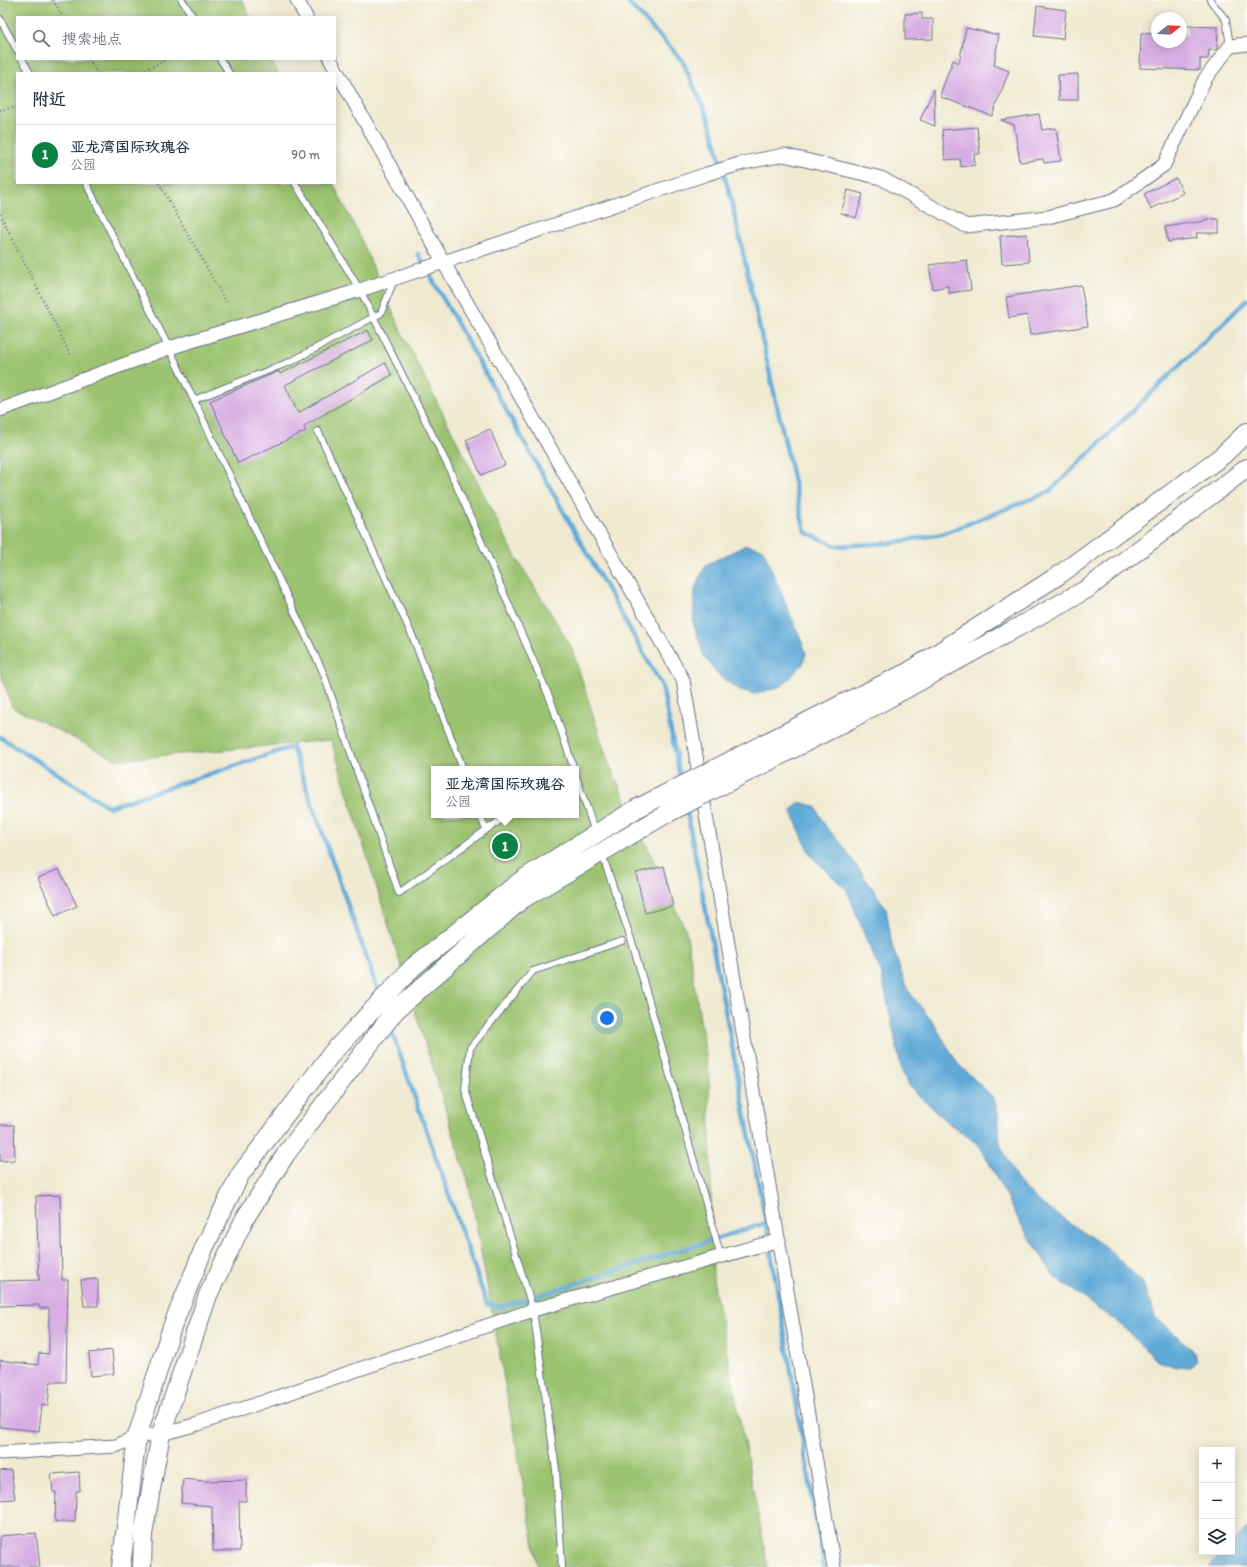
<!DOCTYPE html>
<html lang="zh">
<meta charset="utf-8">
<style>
body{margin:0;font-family:Itim,"LXGW WenKai TC",sans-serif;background:#f2f2f3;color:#1f2937}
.controls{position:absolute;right:12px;bottom:12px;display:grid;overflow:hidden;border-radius:0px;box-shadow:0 2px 10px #0003}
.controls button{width:36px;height:36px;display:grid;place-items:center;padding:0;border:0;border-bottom:1px solid #e0e1e3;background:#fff;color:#1f2937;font:20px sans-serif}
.compass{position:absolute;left:1151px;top:12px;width:36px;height:36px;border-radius:50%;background:#fff;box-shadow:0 2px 10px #0003;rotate:72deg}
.you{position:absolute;left:607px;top:1018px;width:14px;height:14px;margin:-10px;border:3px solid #fff;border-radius:50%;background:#1a73e8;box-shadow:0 0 0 6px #1a73e833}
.badge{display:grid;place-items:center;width:26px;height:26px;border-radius:50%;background:#0b8043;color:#fff;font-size:13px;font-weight:700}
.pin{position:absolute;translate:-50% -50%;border:2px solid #fff;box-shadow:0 1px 4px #0006}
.popup{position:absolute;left:431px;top:766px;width:148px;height:52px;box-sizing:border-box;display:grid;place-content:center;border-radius:0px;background:#fff;filter:drop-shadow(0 1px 3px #0005);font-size:13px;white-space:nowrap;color:#747a83}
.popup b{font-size:15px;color:#1f2937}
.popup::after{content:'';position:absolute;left:50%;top:100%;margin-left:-8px;border:8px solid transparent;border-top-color:#fff}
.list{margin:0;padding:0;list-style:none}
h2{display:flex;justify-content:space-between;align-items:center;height:52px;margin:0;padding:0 16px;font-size:17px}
h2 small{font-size:13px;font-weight:400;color:#747a83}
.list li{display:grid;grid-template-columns:26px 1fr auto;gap:12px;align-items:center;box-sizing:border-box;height:60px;padding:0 16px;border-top:1px solid #e0e1e3}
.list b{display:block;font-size:15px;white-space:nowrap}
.list p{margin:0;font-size:13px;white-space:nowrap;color:#747a83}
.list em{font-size:13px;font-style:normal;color:#747a83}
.icon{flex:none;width:22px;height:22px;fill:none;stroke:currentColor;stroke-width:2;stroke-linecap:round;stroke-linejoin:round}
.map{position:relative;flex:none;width:1247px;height:1567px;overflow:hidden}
.search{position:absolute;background:#fff;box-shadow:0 2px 10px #0003;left:16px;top:16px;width:320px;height:44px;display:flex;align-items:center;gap:10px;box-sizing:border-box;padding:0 14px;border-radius:0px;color:#747a83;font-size:15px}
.panel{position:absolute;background:#fff;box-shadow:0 2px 10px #0003;left:16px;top:72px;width:320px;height:112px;border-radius:0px}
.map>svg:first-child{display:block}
.green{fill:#9bc36f;stroke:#5b7966;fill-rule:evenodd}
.water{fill:#61aad8;stroke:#3e6c9b}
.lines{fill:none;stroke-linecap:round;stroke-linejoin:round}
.stream{stroke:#61aad8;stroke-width:4.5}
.building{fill:#d7ade3}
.service-casing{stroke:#667086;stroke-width:8}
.minor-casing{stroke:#667086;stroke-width:15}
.secondary-casing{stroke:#667086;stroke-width:20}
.path{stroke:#667086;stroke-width:2.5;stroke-dasharray:1 3;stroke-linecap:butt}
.service{stroke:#fff;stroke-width:6}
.minor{stroke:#fff;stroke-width:13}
.secondary{stroke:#fff;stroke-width:18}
.secondary-bridge-casing{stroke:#667086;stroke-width:20;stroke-linecap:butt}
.secondary-bridge{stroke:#fff;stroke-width:18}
</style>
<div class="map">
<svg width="1247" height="1567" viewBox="0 0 1247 1567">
<rect width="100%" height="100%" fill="#fdfcf7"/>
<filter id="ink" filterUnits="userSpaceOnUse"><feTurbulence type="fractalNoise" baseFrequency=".025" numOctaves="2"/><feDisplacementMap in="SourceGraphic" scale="8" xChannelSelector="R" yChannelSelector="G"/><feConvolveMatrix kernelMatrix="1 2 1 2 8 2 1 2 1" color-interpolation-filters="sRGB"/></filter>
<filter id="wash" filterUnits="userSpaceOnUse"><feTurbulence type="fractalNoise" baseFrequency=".012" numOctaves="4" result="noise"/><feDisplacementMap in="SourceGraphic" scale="16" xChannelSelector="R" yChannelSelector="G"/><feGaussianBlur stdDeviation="0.9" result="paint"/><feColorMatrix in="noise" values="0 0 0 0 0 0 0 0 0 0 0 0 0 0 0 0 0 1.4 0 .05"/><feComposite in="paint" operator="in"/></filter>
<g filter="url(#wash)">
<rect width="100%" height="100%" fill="#f0ead1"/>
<!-- green -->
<path class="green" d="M0,0H242L250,17H17V59H271L278,73H17V183H333L360,237L400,329L514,554L571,646L608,762L686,931L709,1076L713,1280L768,1567H538L469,1185L331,740L117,760L12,707L0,671ZM434,769H576V815H434Z"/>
<!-- water -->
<path class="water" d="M746,545L763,549L806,652L803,664L782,686L755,694L740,690L722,678L704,657L693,622L695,588L706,565Z
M799,802L815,806L826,827L840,842L886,908L892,946L907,989L934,1024L958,1064L994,1098L998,1114L1000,1144L1018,1182L1043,1205L1107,1248L1143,1283L1155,1317L1193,1350L1196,1361L1191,1367H1176L1156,1360L1122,1326L1054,1276L1021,1224L980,1146L946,1121L910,1087L902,1072L881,972L866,939L847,890L811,856L791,811Z
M1247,1528V1567H1209L1224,1552H1232V1544Z"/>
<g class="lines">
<!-- stream -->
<path class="stream" d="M626,0L682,60L709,120L731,199L805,532L836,546L890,543L942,534L1049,492L1247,300
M418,254L662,686L681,782
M0,737L109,807L292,747L380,996
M686,807L766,1223L824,1567
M390,1026L487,1304L502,1307L766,1223"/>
</g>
<g id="blocks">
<!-- building -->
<path class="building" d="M1037,6L1066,10L1063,39L1034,36Z
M922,13V19H933V39L905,40V14Z
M1187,26L1218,27L1217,50H1209L1208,59H1200V70L1140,68L1141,33L1157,34V42H1181V35H1187Z
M966,28L999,35L994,65L1009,71L992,116L941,97V92L953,60L959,63Z
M1078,74V100H1059L1058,75Z
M934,89L935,126L920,120Z
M1039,114L1042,130L1056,128L1061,161L1044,163L1043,159L1020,162L1014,125L1001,120Z
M977,127L980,154H974L975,165L961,167L960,159L945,160L942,130Z
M1176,178L1183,193L1151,209L1144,194Z
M848,190L863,194L856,218L841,213Z
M1205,219H1219V233H1196L1197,238L1168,242L1165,227L1205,221Z
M1027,234L1029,262L1002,264L1000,236Z
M967,260L971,290L949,293L948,286L933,289L929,265Z
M1081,285L1088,326L1030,335L1027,315L1009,318L1006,297Z
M368,330L373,340L285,385L298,413L385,363L392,375L304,426L306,431L238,463L210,401L279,371L280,374Z
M490,429L505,465L481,475L466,440Z
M664,866L673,906L645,913L636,873Z
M59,869L77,906L55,916L38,878Z
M0,1125H14L15,1160L0,1161Z
M60,1195L62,1280H68L66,1382H50L48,1406L42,1405L39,1431L0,1427V1360L38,1365L39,1353L49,1354V1308H39V1305L0,1306V1281L39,1280L36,1196Z
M98,1279V1306H84L81,1280Z
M112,1350L114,1374L91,1376L89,1353Z
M11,1470L15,1499L0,1500V1471Z
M79,1472L80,1491H76L75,1522H55L56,1492H53L51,1474Z
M183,1479L204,1481L246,1480V1501H239L240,1551H213L212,1506L181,1503Z
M36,1533L40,1567H0V1536Z"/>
</g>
</g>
<g filter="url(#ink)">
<use href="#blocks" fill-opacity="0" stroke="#667086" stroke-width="1"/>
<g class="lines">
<defs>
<path id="service" d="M182,0L193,17
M1210,0L1226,20L1230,46
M0,19L17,50
M22,59L30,73
M220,59L229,73
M86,183L169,348L323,672L399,893L486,830L480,815
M295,183L360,290L448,466L551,701L574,769
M194,400L292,361L381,313L394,280
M318,431L412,635L463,769
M576,776L595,832
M486,830L508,815
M602,854L634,948L721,1257
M562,1567L556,1470L533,1310L465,1089L470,1048L533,971L622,941"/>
<path id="minor" d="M297,0L306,17
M330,59L444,263L683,680L834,1567
M0,410L169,348L360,290L707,174L743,163L784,155L881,178L966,226L1048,217L1114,200L1164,165L1205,79L1230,46L1247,44
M0,1453L116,1446L137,1436L161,1434L198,1424L533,1310L779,1240"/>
<path id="secondary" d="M842,704L908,672L1059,575L1222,456L1247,432
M851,719L1087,589L1247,468
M121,1567L137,1436L172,1327L204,1248L240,1175L332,1053L413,967L523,879L636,809
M142,1567L143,1534L161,1434L208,1295L245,1218L286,1154L395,1011L521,900L666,814"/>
</defs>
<!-- service casing -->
<use href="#service" class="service-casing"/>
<!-- minor casing -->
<use href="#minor" class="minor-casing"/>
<!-- secondary casing -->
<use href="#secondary" class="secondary-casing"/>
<!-- path -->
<path class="path" d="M53,0L63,17
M89,59L97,73
M138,73L168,59
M0,110L17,107
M159,183L226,302
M0,214L71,356"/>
<!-- service -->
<use href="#service" class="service"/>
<!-- minor -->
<use href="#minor" class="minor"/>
<!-- secondary -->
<use href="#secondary" class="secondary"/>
<defs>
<path id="secondary-bridge" d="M636,809L842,704
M666,814L851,719"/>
</defs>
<!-- secondary-bridge casing -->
<use href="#secondary-bridge" class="secondary-bridge-casing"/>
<!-- secondary-bridge -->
<use href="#secondary-bridge" class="secondary-bridge"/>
</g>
</g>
</svg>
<div class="controls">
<button>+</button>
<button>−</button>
<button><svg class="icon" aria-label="layers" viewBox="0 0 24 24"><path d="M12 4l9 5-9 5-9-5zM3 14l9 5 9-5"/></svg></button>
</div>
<svg class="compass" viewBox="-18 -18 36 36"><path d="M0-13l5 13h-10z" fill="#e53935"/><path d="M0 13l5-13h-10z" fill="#747a83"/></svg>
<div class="you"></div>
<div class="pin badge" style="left:505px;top:846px">1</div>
<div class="popup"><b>亚龙湾国际玫瑰谷</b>公园</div>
<div class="search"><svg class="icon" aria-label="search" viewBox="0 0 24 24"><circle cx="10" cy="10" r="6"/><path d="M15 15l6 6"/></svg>搜索地点</div>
<section class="panel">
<h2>附近<small></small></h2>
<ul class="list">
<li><span class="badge">1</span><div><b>亚龙湾国际玫瑰谷</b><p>公园</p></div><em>90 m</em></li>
</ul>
</section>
</div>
